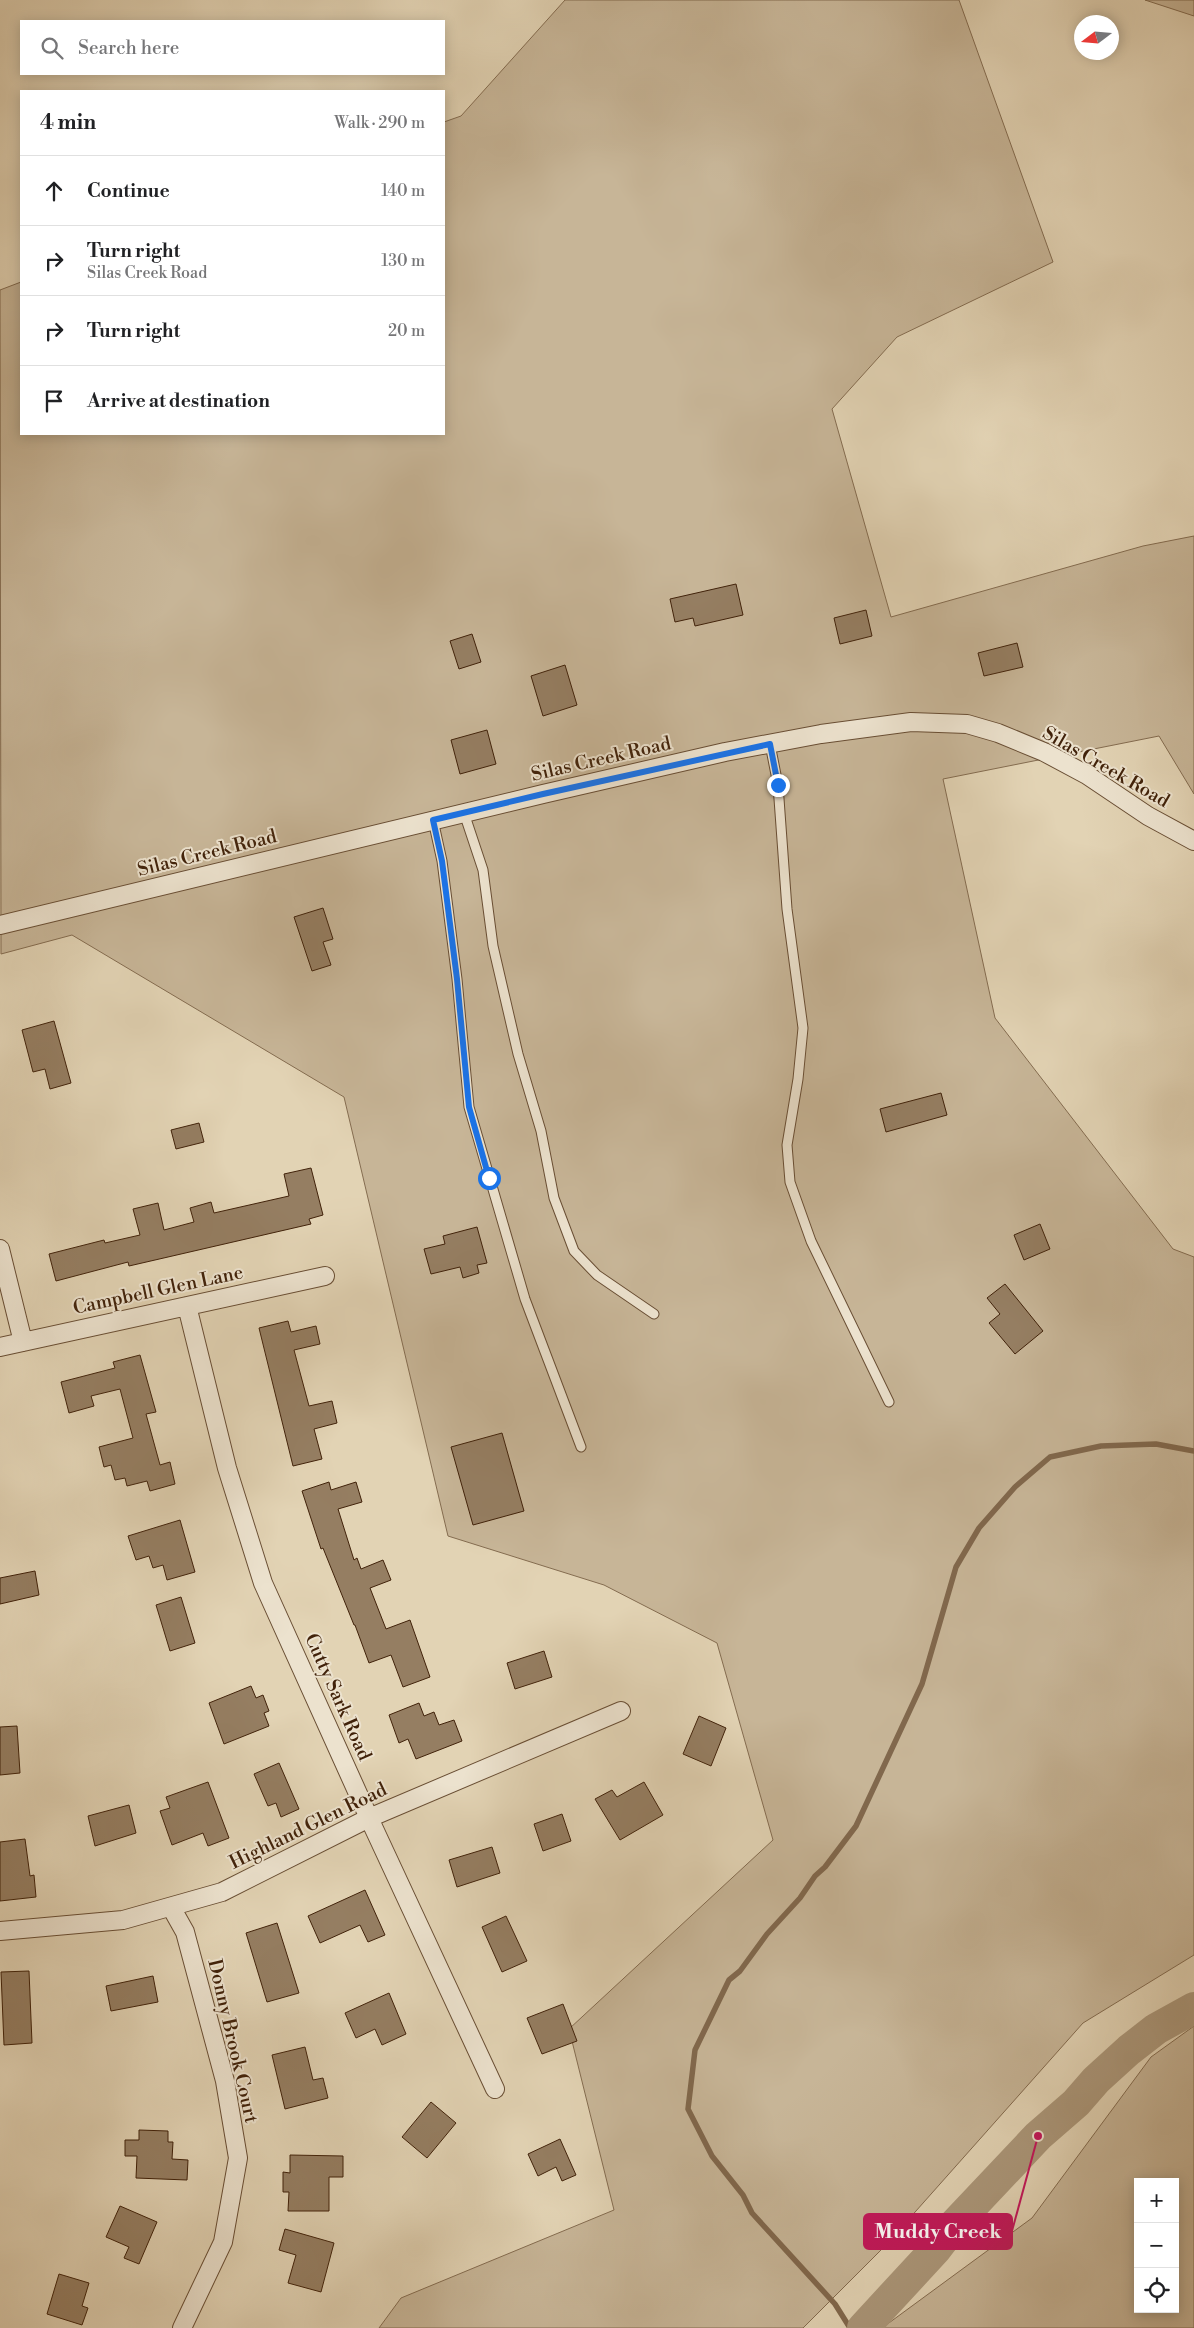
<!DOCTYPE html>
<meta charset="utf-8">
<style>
body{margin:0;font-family:"Libre Bodoni",serif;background:#f6f6f6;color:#202124}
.controls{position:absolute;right:15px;bottom:15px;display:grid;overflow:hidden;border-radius:0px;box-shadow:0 2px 12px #0003}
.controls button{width:45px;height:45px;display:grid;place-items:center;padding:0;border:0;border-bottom:1px solid #e0e0e0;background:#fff;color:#202124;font:25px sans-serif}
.compass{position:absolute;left:1074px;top:15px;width:45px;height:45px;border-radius:50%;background:#fff;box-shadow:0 2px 12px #0003;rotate:254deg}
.stop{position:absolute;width:15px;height:15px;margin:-11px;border:4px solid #1a73e8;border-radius:50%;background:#fff}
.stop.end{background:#1a73e8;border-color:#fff;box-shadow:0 1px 5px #0008}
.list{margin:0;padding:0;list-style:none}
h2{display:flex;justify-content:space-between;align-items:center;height:65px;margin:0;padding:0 20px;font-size:21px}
h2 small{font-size:16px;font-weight:400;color:#757577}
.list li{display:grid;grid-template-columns:32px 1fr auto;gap:15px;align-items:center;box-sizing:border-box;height:70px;padding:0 20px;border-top:1px solid #e0e0e0}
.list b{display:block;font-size:19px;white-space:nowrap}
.list p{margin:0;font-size:16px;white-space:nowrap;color:#757577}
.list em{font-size:16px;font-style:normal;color:#757577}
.icon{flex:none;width:28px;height:28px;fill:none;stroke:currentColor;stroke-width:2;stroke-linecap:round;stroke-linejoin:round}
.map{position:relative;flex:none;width:1194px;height:2328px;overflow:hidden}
.search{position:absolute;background:#fff;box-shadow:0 2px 12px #0003;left:20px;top:20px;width:425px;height:55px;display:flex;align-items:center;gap:12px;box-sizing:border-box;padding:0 18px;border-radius:0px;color:#757577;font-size:19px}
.panel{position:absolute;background:#fff;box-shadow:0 2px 12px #0003;left:20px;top:90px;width:425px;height:345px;border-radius:0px}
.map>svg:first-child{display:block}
.green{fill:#c7b597;stroke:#846c50;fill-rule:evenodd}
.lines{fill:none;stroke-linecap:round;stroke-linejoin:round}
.stream{stroke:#81684d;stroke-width:5.5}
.river{stroke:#ab977a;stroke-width:32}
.building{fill:#957e62;stroke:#41220a}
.lane-casing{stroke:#694e34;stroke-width:11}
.street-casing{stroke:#694e34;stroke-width:20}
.lane{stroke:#ece2ce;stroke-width:9}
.street{stroke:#ece2ce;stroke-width:18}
.route{stroke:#1a73e8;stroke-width:6}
.labels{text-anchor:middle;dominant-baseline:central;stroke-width:4;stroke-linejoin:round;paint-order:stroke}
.street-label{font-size:19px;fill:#41220a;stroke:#ece2ce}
.leader{fill:none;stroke:#c2185b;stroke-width:2}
.callout-dot{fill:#c2185b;stroke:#ece2ce;stroke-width:2}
.callout{fill:#c2185b;stroke:#c2185b;stroke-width:2}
.callout-label{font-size:20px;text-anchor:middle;font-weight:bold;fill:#fff}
</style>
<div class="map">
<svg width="1194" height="2328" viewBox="0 0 1194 2328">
<rect width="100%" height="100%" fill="#e2d3b4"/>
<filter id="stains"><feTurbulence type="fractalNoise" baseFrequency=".004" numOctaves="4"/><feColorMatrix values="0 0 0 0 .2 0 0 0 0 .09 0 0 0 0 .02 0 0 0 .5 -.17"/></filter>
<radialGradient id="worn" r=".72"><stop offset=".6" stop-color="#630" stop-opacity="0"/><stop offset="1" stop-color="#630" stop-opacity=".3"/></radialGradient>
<!-- green -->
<path class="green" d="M565,0H959L1053,262L897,337L832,409L891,617L1143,546L1194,536V794L1159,736L943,779L995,1018L1173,1249L1194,1257V1955L1083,2023L884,2247L803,2328H379L401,2298L614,2210L569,2029L773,1840L717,1643L604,1585L448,1536L344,1097L72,935L1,954L0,290L21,282V434H444V122L461,116Z
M1145,0H1194V16Z
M1194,2026V2328H882L1032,2218L1151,2057ZM1138,2182H1175V2309H1138Z"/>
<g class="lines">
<!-- stream -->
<path class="stream" d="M850,2328L835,2304L752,2213L743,2195L712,2156L688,2109L695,2050L729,1980L740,1971L767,1934L800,1898L815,1876L825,1867L856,1826L922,1684L956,1567L979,1528L1015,1487L1050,1457L1101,1446L1156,1444L1194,1451"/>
<!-- river -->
<path class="river" d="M863,2328L935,2250L955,2224L1038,2136L1076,2103L1096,2080L1129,2050L1156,2029L1194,2008"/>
</g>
<!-- building -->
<path class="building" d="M736,584L743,615L695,626L693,618L675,622L670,599Z
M866,610L872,636L840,644L834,618Z
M472,634L481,662L459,669L450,641Z
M1017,643L1023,667L984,676L978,653Z
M565,665L577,705L543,716L531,676Z
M487,730L496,764L460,774L451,740Z
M323,908L333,939L323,942L331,965L312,971L294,917Z
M54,1021L71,1083L50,1089L45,1069L33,1072L22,1030Z
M941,1093L947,1115L886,1132L880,1109Z
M199,1123L204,1142L176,1149L171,1130Z
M311,1168L323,1215L309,1219L311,1224L129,1266L128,1262L56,1281L49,1254L104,1240L105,1243L140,1235L133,1209L158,1203L164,1230L194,1222L190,1208L211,1202L214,1213L289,1196L284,1174Z
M1040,1224L1050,1249L1024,1260L1014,1235Z
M477,1227L487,1263L477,1265L479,1273L463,1278L460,1267L431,1274L424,1249L445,1244L443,1236Z
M1005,1284L1043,1331L1015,1354L989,1323L1000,1314L987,1298Z
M288,1321L291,1332L316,1326L320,1344L294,1350L309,1406L332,1401L337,1423L314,1429L322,1459L293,1466L259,1328Z
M140,1355L156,1412L146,1414L160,1465L170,1462L175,1484L150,1491L147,1481L127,1486L125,1478L115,1480L111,1465L104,1467L99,1447L133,1438L120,1389L91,1396L94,1406L69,1413L61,1382L115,1368L113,1362Z
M502,1433L524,1511L473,1525L451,1447Z
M329,1482L331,1490L356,1482L362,1502L338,1509L354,1560L357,1558L361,1569L383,1560L391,1580L370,1588L386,1629L410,1620L430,1677L403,1687L391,1655L369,1663L355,1625H354L323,1548L321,1549L302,1491Z
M180,1520L195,1572L167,1580L163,1565L153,1568L149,1556L136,1560L128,1536Z
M35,1571L39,1595L0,1604V1578Z
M181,1597L195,1643L170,1651L156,1605Z
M544,1651L552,1677L515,1689L507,1663Z
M251,1686L256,1698L263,1695L269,1711L264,1713L269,1726L224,1744L209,1703Z
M419,1703L424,1716L434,1712L439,1725L454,1720L462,1741L416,1759L408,1739L399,1743L389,1715Z
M699,1716L726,1728L711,1766L683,1754Z
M17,1726L20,1773L0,1775V1727Z
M279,1763L299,1809L281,1817L276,1803L268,1806L254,1774Z
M208,1782L229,1838L208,1846L203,1833L172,1845L160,1811L170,1808L166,1797Z
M644,1782L663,1815L620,1840L595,1799L612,1790L617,1797Z
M129,1805L136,1833L95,1846L88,1816Z
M562,1814L571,1841L543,1851L534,1824Z
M25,1839L30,1876L34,1875L36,1897L0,1901V1842Z
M492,1847L500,1873L457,1887L449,1860Z
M365,1890L385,1935L368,1942L360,1925L320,1943L308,1916Z
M506,1916L527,1961L502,1972L482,1927Z
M277,1923L299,1993L267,2002L246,1933Z
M29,1971L32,2043L4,2045L1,1972Z
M153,1976L158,2002L111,2011L106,1986Z
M389,1993L406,2034L382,2045L375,2029L356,2038L345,2013Z
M563,2004L577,2041L542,2054L527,2018Z
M305,2047L313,2080L323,2078L328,2098L285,2109L272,2055Z
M431,2102L456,2123L427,2158L402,2137Z
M139,2130L168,2131V2142H173L172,2159L188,2160L187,2180L136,2178L137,2156H125V2140H139Z
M560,2139L576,2175L562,2181L556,2167L538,2176L528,2154Z
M290,2155L343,2156V2177H329V2211H288L289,2192H283V2172L290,2173Z
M120,2206L157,2222L139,2264L124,2258L129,2247L106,2237Z
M285,2229L334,2243L321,2292L288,2283L296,2255L279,2250Z
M59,2274L89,2283L82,2306L88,2308L82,2325L47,2314Z"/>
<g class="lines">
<defs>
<path id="lane" d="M770,744L778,785L787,909L803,1028L798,1079L787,1145L790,1182L811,1241L889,1402
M464,813L483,870L493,946L518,1054L541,1131L554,1198L574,1251L597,1275L654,1314
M433,820L442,861L457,979L469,1107L525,1299L581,1447"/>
<path id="street" d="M0,925L543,794L725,752L821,734L911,722L967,724L998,733L1044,752L1087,775L1148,816L1194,841
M0,1249L23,1342
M187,1306L227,1468L263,1583L369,1818L495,2089
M0,1347L325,1276
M171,1907L185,1932L225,2081L238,2158L223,2242L182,2328
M0,1931L123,1920L222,1892L369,1818L621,1711"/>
</defs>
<!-- lane casing -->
<use href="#lane" class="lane-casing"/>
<!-- street casing -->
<use href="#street" class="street-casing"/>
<!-- lane -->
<use href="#lane" class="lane"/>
<!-- street -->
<use href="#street" class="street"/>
</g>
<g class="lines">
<!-- route -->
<path class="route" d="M489,1178L469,1107L457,979L442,861L433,820L543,794L770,744L778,785"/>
</g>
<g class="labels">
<!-- street labels -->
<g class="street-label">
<text transform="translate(601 759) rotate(-13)">Silas Creek Road</text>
<text transform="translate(1106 767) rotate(30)">Silas Creek Road</text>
<text transform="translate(207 853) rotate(-14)">Silas Creek Road</text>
<text transform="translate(158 1290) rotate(-12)">Campbell Glen Lane</text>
<text transform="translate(338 1697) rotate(66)">Cutty Sark Road</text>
<text transform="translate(308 1826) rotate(-26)">Highland Glen Road</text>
<text transform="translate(233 2041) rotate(77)">Donny Brook Court</text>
</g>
</g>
<!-- callouts -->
<path class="leader" d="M1038 2136L1012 2231"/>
<circle class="callout-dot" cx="1038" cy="2136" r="5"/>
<rect class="callout" x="864" y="2214" width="148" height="35" rx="5"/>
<g class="callout-label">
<text x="938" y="2238">Muddy Creek</text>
</g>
<rect width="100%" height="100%" filter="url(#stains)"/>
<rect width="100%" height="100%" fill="url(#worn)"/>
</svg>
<div class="controls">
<button>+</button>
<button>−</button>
<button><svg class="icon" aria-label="locate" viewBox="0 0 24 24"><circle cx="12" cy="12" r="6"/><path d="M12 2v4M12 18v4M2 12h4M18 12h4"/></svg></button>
</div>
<svg class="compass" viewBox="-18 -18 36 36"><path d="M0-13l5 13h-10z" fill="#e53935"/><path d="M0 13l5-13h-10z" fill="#757577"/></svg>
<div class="stop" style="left:489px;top:1178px"></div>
<div class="stop end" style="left:778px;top:785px"></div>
<div class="search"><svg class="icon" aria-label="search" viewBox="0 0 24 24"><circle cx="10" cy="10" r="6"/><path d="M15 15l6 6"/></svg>Search here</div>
<section class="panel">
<h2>4 min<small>Walk · 290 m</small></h2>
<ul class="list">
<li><svg class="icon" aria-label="ahead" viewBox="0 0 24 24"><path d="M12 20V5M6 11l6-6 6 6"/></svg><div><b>Continue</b></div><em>140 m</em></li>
<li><svg class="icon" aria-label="right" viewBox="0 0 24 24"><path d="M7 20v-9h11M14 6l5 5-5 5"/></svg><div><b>Turn right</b><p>Silas Creek Road</p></div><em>130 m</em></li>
<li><svg class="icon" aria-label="right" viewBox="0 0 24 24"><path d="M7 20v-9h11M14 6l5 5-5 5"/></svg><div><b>Turn right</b></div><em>20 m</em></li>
<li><svg class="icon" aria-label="arrive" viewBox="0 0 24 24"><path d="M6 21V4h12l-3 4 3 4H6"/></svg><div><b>Arrive at destination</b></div></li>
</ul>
</section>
</div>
